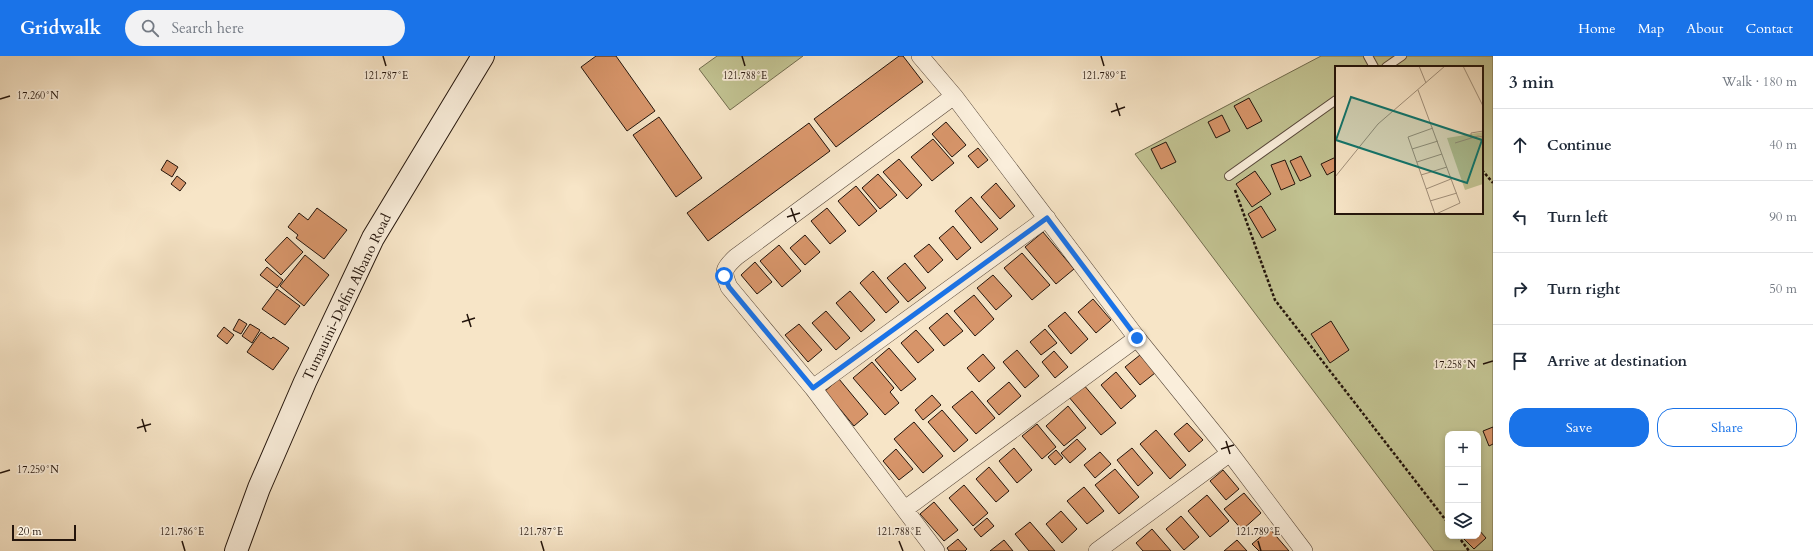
<!DOCTYPE html>
<meta charset="utf-8">
<style>
body{margin:0;font-family:Cardo,serif;background:#f2f2f3;color:#1f2937}
.controls{position:absolute;right:12px;bottom:12px;display:grid;overflow:hidden;border-radius:8px;box-shadow:0 2px 6px #0003}
.controls button{width:36px;height:36px;display:grid;place-items:center;padding:0;border:0;border-bottom:1px solid #e0e1e3;background:#fff;color:#1f2937;font:20px sans-serif}
.scale{position:absolute;left:12px;bottom:10px;width:64px;box-sizing:border-box;padding-left:4px;border:2px solid #23140b;border-top:0;font-size:11px;line-height:14px;white-space:nowrap;color:#23140b;-webkit-text-stroke:3px #faeedb;paint-order:stroke}
.stop{position:absolute;width:12px;height:12px;margin:-9px;border:3px solid #1a73e8;border-radius:50%;background:#fff}
.stop.end{background:#1a73e8;border-color:#fff;box-shadow:0 1px 4px #0008}
.list{margin:0;padding:0;list-style:none}
h2{display:flex;justify-content:space-between;align-items:center;height:52px;margin:0;padding:0 16px;font-size:17px}
h2 small{font-size:13px;font-weight:400;color:#747a83}
.list li{display:grid;grid-template-columns:26px 1fr auto;gap:12px;align-items:center;box-sizing:border-box;height:72px;padding:0 16px;border-top:1px solid #e0e1e3}
.list b{display:block;font-size:15px;white-space:nowrap}
.list em{font-size:13px;font-style:normal;color:#747a83}
.actions{display:flex;gap:8px;padding:12px 16px}
.actions a{flex:1;padding:9px 0;border:1px solid #1a73e8;border-radius:16px;text-align:center;font-size:14px;color:#1a73e8}
.actions .main{background:#1a73e8;color:#fff}
.icon{flex:none;width:22px;height:22px;fill:none;stroke:currentColor;stroke-width:2;stroke-linecap:round;stroke-linejoin:round}
.map{position:relative;flex:none;width:1493px;height:495px;overflow:hidden}
header{display:flex;align-items:center;gap:24px;box-sizing:border-box;height:56px;padding:0 20px;background:#1a73e8;color:#fff}
header strong{font-size:19px}
nav{display:flex;gap:22px;margin-inline-start:auto;font-size:14px}
.search{width:280px;height:36px;background:#f2f2f3;display:flex;align-items:center;gap:10px;box-sizing:border-box;padding:0 14px;border-radius:22px;color:#747a83;font-size:15px}
main{display:flex}
aside{flex:1;background:#fff}
.map>svg:first-child{display:block}
.green{fill:#c2c392;stroke:#726c4e;fill-rule:evenodd}
.building{fill:#d7956a;stroke:#23140b}
.lines{fill:none;stroke-linecap:round;stroke-linejoin:round}
.lane-casing{stroke:#58483a;stroke-width:10}
.street-casing{stroke:#58483a;stroke-width:18}
.secondary-casing{stroke:#23140b;stroke-width:24}
.path{stroke:#23140b;stroke-width:2.5;stroke-dasharray:3 2;stroke-linecap:butt}
.lane{stroke:#faeedb;stroke-width:8}
.street{stroke:#faeedb;stroke-width:17}
.secondary{stroke:#faeedb;stroke-width:22}
.route{stroke:#1a73e8;stroke-width:5}
.ticks{fill:none;stroke:#23140b;stroke-width:1.5}
.labels{text-anchor:middle;dominant-baseline:central;stroke-width:3.5;stroke-linejoin:round;paint-order:stroke}
.street-label{font-size:14px;fill:#23140b;stroke:#faeedb}
.inset-road{fill:none;stroke:#a2917c;stroke-width:1}
.view{fill:#0f766e;fill-opacity:0.15;stroke:#0f766e;stroke-width:2}
.inset-edge{fill:none;stroke:#23140b;stroke-width:2}
.ticks-label{font-size:10px;text-anchor:middle;fill:#23140b;stroke:#faeedb;stroke-width:3.5;stroke-linejoin:round;paint-order:stroke}
</style>
<header>
<strong>Gridwalk</strong>
<div class="search"><svg class="icon" aria-label="search" viewBox="0 0 24 24"><circle cx="10" cy="10" r="6"/><path d="M15 15l6 6"/></svg>Search here</div>
<nav><a>Home</a><a>Map</a><a>About</a><a>Contact</a></nav>
</header>
<main>
<div class="map">
<svg width="1493" height="495" viewBox="0 0 1493 495">
<rect width="100%" height="100%" fill="#f7e5c7"/>
<filter id="stains"><feTurbulence type="fractalNoise" baseFrequency=".005" numOctaves="4"/><feColorMatrix values="0 0 0 0 .2 0 0 0 0 .09 0 0 0 0 .02 0 0 0 .5 -.17"/></filter>
<radialGradient id="worn" r=".72"><stop offset=".6" stop-color="#630" stop-opacity="0"/><stop offset="1" stop-color="#630" stop-opacity=".3"/></radialGradient>
<!-- green -->
<path class="green" d="M717,0H803L730,54L699,13Z
M1321,0H1493V495H1434L1135,98ZM1336,11H1482V157H1336ZM1448,378H1478V480H1448Z"/>
<!-- building -->
<path class="building" d="M596,0H616L655,55L627,75L581,11Z
M899,0H903L923,26L836,91L814,63Z
M1249,42L1262,65L1247,73L1234,50Z
M1222,59L1230,75L1216,82L1208,66Z
M659,61L702,122L676,141L633,79Z
M946,66L966,89L952,101L932,78Z
M809,67L830,95L708,185L687,157Z
M933,83L954,107L932,125L911,101Z
M1166,86L1176,106L1161,113L1151,93Z
M978,92L988,104L978,112L968,100Z
M1301,100L1311,120L1300,125L1290,105Z
M1336,101V114L1327,119L1321,108Z
M899,103L922,129L907,143L883,116Z
M167,104L178,111L172,121L161,114Z
M1285,104L1295,128L1281,134L1271,109Z
M1255,115L1271,138L1252,151L1236,128Z
M878,118L897,139L880,153L862,132Z
M177,120L186,127L180,135L171,128Z
M996,127L1015,150L1000,163L981,141Z
M856,130L877,155L859,170L838,145Z
M971,141L998,173L981,187L955,155Z
M1261,150L1276,174L1262,182L1248,158Z
M317,152L347,174L324,203L296,182L298,179L288,171L299,157L308,164Z
M827,152L846,175L830,188L811,165Z
M953,170L971,192L957,204L939,182Z
M1043,176L1074,213L1056,228L1025,191Z
M805,179L820,196L805,209L790,192Z
M287,181L303,196L281,219L265,204Z
M929,188L943,204L928,217L914,200Z
M779,189L801,215L782,231L760,205Z
M1022,197L1050,229L1032,244L1004,212Z
M305,199L329,219L304,250L280,230Z
M755,206L772,226L757,238L741,219Z
M905,207L926,232L908,246L887,222Z
M267,211L283,224L277,232L260,219Z
M873,215L899,246L886,257L860,227Z
M993,219L1012,240L996,254L977,232Z
M277,233L300,250L285,269L262,253Z
M850,235L875,264L861,276L836,247Z
M974,239L994,263L975,280L954,255Z
M1093,243L1111,264L1096,277L1078,256Z
M826,255L850,282L836,294L812,267Z
M1065,256L1088,283L1071,298L1048,270Z
M947,257L963,275L944,290L929,272Z
M239,263L247,268L241,278L233,274Z
M1331,265L1349,294L1330,307L1311,278Z
M250,268L260,274L252,287L242,280Z
M799,268L822,294L808,306L785,279Z
M224,271L234,279L227,288L217,280Z
M1045,273L1057,287L1041,299L1030,286Z
M916,274L934,294L918,307L901,287Z
M261,276L271,283L273,281L289,292L273,314L247,296Z
M889,292L916,323L901,335L875,304Z
M1017,294L1039,320L1025,332L1003,306Z
M1054,295L1068,311L1055,322L1042,306Z
M983,298L995,312L979,326L967,312Z
M1140,299L1155,317L1140,329L1125,311Z
M872,306L894,332L890,336L899,347L885,359L853,322Z
M1116,316L1136,340L1121,353L1101,329Z
M839,323L868,358L854,370L825,335Z
M1009,326L1021,340L999,359L987,345Z
M1083,328L1116,367L1101,379L1068,340Z
M972,335L995,362L976,378L952,351Z
M932,339L941,349L923,364L915,354Z
M1068,350L1086,372L1064,390L1046,370Z
M942,354L968,384L954,396L928,366Z
M914,366L943,400L923,417L894,383Z
M1187,367L1203,384L1189,396L1174,378Z
M1037,368L1056,391L1042,403L1022,380Z
M1493,371V388L1489,390L1483,375Z
M1156,374L1186,409L1170,423L1140,388Z
M1077,383L1086,393L1070,407L1061,397Z
M1014,392L1032,414L1017,427L999,405Z
M1132,392L1153,417L1138,430L1117,404Z
M896,393L913,413L899,424L883,405Z
M1056,394L1063,402L1055,409L1048,401Z
M1100,396L1111,408L1095,422L1084,409Z
M989,411L1009,435L996,446L976,423Z
M1115,413L1139,441L1119,458L1095,429Z
M1223,414L1239,433L1226,444L1210,425Z
M964,429L988,457L973,470L949,442Z
M1084,431L1104,455L1087,468L1067,445Z
M1244,437L1261,457L1242,474L1224,453Z
M1207,439L1229,465L1210,481L1188,455Z
M934,446L958,474L944,485L920,458Z
M1061,455L1077,473L1062,487L1046,468Z
M1181,460L1199,481L1184,494L1166,473Z
M987,462L994,470L981,481L974,473Z
M1030,466L1055,495H1029L1015,478Z
M1152,473L1171,495H1143L1136,487Z
M1270,473L1289,495H1259L1252,488Z
M1478,473L1486,482L1474,493L1461,480H1478Z
M958,483L967,493L965,495H949L947,492Z
M1004,484L1013,495H990Z
M1237,484L1247,495H1224Z"/>
<g class="lines">
<defs>
<path id="lane" d="M1368,0L1374,11
M1386,11L1402,0
M1229,120L1336,44"/>
<path id="street" d="M920,0L954,40L1137,282L1230,397L1304,495
M813,332L1047,162
M905,453L1137,282
M936,495L813,332L729,231C722,215 724,212 736,201L954,40
M1097,495L1230,397"/>
<path id="secondary" d="M236,495L259,432L305,326L373,182L483,0"/>
</defs>
<!-- lane casing -->
<use href="#lane" class="lane-casing"/>
<!-- street casing -->
<use href="#street" class="street-casing"/>
<!-- secondary casing -->
<use href="#secondary" class="secondary-casing"/>
<!-- path -->
<path class="path" d="M1482,114L1493,127
M1235,134L1275,244L1448,467
M1458,480L1469,495"/>
<!-- lane -->
<use href="#lane" class="lane"/>
<!-- street -->
<use href="#street" class="street"/>
<!-- secondary -->
<use href="#secondary" class="secondary"/>
</g>
<g class="lines">
<!-- route -->
<path class="route" d="M724,220L729,231L813,332L1047,162L1137,282"/>
</g>
<!-- ticks -->
<path class="ticks" d="M383,0L386,10M742,0L745,10M1101,0L1104,10M0,43L10,40M1116,47L1120,60M1111,56L1125,51M791,152L796,166M787,161L800,157M467,258L471,271M462,266L475,262M1483,308L1493,305M142,363L146,376M137,372L151,368M1226,385L1230,398M1221,393L1234,389M0,417L10,414M182,485L185,495M541,485L544,495M899,485L903,495M1258,485L1261,495"/>
<g class="labels">
<!-- street labels -->
<g class="street-label">
<text transform="translate(347 241) rotate(-64)">Tumauini-Delfin Albano Road</text>
</g>
</g>
<!-- overview -->
<g transform="translate(1335 10)">
<rect width="148" height="148" fill="#f7e5c7"/>
<path d="M148,66V118L130,124L112,72Z" fill="#c2c392"/>
<path class="inset-road" d="M84,0L91,17M128,0L148,40M83,24L125,137L101,148M98,62L73,71L100,148M136,72V67L148,65M120,77L143,70L148,71M77,83L103,75M82,96L107,88M86,109L112,101M0,111L43,58L110,0M91,123L116,113M95,135L122,127"/>
<path class="view" d="M16,31L147,74L132,117L1,74Z"/>
<rect width="148" height="148" class="inset-edge"/>
</g>
<g class="ticks-label">
<text x="386" y="23">121.787°E</text>
<text x="745" y="23">121.788°E</text>
<text x="1104" y="23">121.789°E</text>
<text x="38" y="43">17.260°N</text>
<text x="1455" y="312">17.258°N</text>
<text x="38" y="417">17.259°N</text>
<text x="182" y="479">121.786°E</text>
<text x="541" y="479">121.787°E</text>
<text x="899" y="479">121.788°E</text>
<text x="1258" y="479">121.789°E</text>
</g>
<rect width="100%" height="100%" filter="url(#stains)"/>
<rect width="100%" height="100%" fill="url(#worn)"/>
</svg>
<div class="controls">
<button>+</button>
<button>−</button>
<button><svg class="icon" aria-label="layers" viewBox="0 0 24 24"><path d="M12 4l9 5-9 5-9-5zM3 14l9 5 9-5"/></svg></button>
</div>
<div class="scale">20 m</div>
<div class="stop" style="left:724px;top:220px"></div>
<div class="stop end" style="left:1137px;top:282px"></div>
</div>
<aside>
<h2>3 min<small>Walk · 180 m</small></h2>
<ul class="list">
<li><svg class="icon" aria-label="ahead" viewBox="0 0 24 24"><path d="M12 20V5M6 11l6-6 6 6"/></svg><div><b>Continue</b></div><em>40 m</em></li>
<li><svg class="icon" aria-label="left" viewBox="0 0 24 24"><path d="M17 20v-9H6M10 6l-5 5 5 5"/></svg><div><b>Turn left</b></div><em>90 m</em></li>
<li><svg class="icon" aria-label="right" viewBox="0 0 24 24"><path d="M7 20v-9h11M14 6l5 5-5 5"/></svg><div><b>Turn right</b></div><em>50 m</em></li>
<li><svg class="icon" aria-label="arrive" viewBox="0 0 24 24"><path d="M6 21V4h12l-3 4 3 4H6"/></svg><div><b>Arrive at destination</b></div></li>
</ul>
<div class="actions"><a class="main">Save</a><a>Share</a></div>
</aside>
</main>
